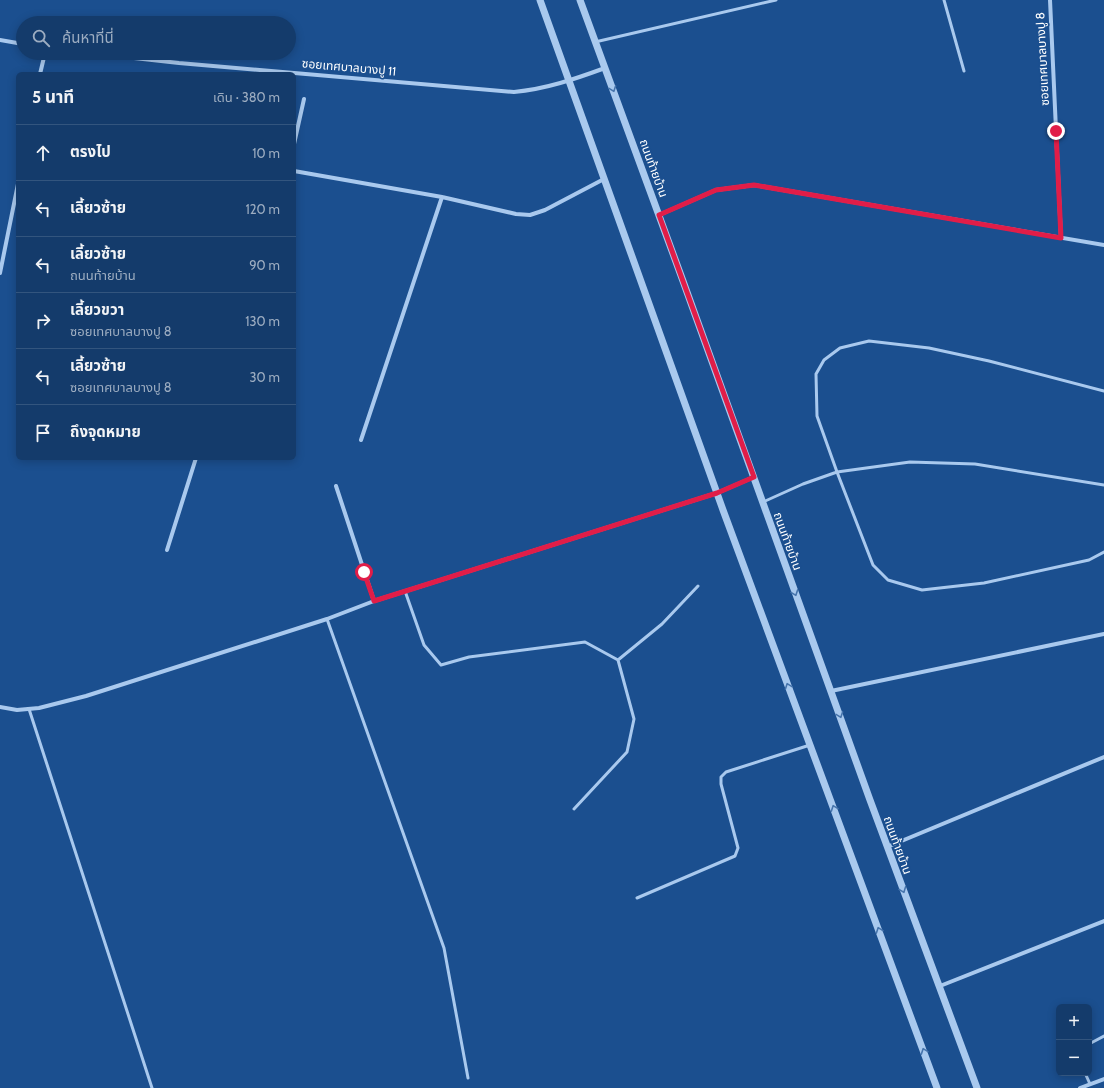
<!DOCTYPE html>
<html lang="th">
<meta charset="utf-8">
<style>
body{margin:0;font-family:Cabin,"Noto Sans Thai",sans-serif;background:#214673;color:#f1f3f6}
.controls{position:absolute;right:12px;bottom:12px;display:grid;overflow:hidden;border-radius:6px;box-shadow:0 2px 10px #0003}
.controls button{width:36px;height:36px;display:grid;place-items:center;padding:0;border:0;border-bottom:1px solid #33557e;background:#143b6b;color:#f1f3f6;font:20px sans-serif}
.stop{position:absolute;width:12px;height:12px;margin:-9px;border:3px solid #e11d48;border-radius:50%;background:#fff}
.stop.end{background:#e11d48;border-color:#fff;box-shadow:0 1px 4px #0008}
.list{margin:0;padding:0;list-style:none}
h2{display:flex;justify-content:space-between;align-items:center;height:52px;margin:0;padding:0 16px;font-size:17px}
h2 small{font-size:13px;font-weight:400;color:#9dadc1}
.list li{display:grid;grid-template-columns:26px 1fr auto;gap:12px;align-items:center;box-sizing:border-box;height:56px;padding:0 16px;border-top:1px solid #33557e}
.list b{display:block;font-size:15px;white-space:nowrap}
.list p{margin:0;font-size:13px;white-space:nowrap;color:#9dadc1}
.list em{font-size:13px;font-style:normal;color:#9dadc1}
.icon{flex:none;width:22px;height:22px;fill:none;stroke:currentColor;stroke-width:2;stroke-linecap:round;stroke-linejoin:round}
.map{position:relative;flex:none;width:1104px;height:1088px;overflow:hidden}
.search{position:absolute;background:#143b6b;box-shadow:0 2px 10px #0003;left:16px;top:16px;width:280px;height:44px;display:flex;align-items:center;gap:10px;box-sizing:border-box;padding:0 14px;border-radius:22px;color:#9dadc1;font-size:15px}
.panel{position:absolute;background:#143b6b;box-shadow:0 2px 10px #0003;left:16px;top:72px;width:280px;height:388px;border-radius:6px}
.map>svg:first-child{display:block}
.lines{fill:none;stroke-linecap:round;stroke-linejoin:round}
.service{stroke:#a9c9ee;stroke-width:3}
.minor{stroke:#a9c9ee;stroke-width:4}
.tertiary{stroke:#a9c9ee;stroke-width:7}
.oneway{stroke:#4674ac}
.route{stroke:#e11d48;stroke-width:5}
.labels{text-anchor:middle;dominant-baseline:central;stroke-width:3.5;stroke-linejoin:round;paint-order:stroke}
.street-label{font-size:12px;fill:#fff;stroke:#1b4f8f}
</style>
<div class="map">
<svg width="1104" height="1088" viewBox="0 0 1104 1088">
<rect width="100%" height="100%" fill="#1b4f8f"/>
<g class="lines">
<!-- service -->
<path class="service" d="M944,0L964,71
M595,42L776,0
M1104,391L989,361L929,348L869,341L840,348L824,360L816,374L817,416L837,472L873,565L888,580L922,590L984,583L1089,560L1104,552
M763,502L803,484L837,472L910,462L975,464L1104,485
M405,591L424,645L441,665L469,657L585,642L618,660L634,719L627,752L574,809
M327,619L444,948L468,1078
M618,660L662,624L698,586
M29,709L152,1088
M637,898L735,856L738,848L721,784V777L726,772L810,745
M1089,1044L1104,1036
M1085,1073L1090,1084"/>
<!-- minor -->
<path class="minor" d="M1050,0L1061,238
M0,40L23,44
M89,53L179,63L514,92C546,89 575,79 605,68
M40,74L45,53
M294,144L304,99
M294,171L442,197L516,214L530,215L545,210L604,179
M659,215L716,190L754,185L1104,245
M0,273L18,184
M361,440L442,197
M336,486L374,601
M167,550L196,458
M831,691L1104,634
M0,707L17,710L39,708L86,696L327,619L374,601L717,493L754,477
M887,847L1104,757
M940,986L1104,921
M1080,1088L1104,1079"/>
<!-- tertiary -->
<path class="tertiary" d="M540,0L723,510L937,1088
M580,0L683,281L870,800L977,1088"/>
</g>
<!-- one-way arrows -->
<defs><path id="oneway-chevron" d="M-2-3.5L2.5 0L-2 3.5" fill="none" stroke-width="1.6" stroke-linecap="round" stroke-linejoin="round"/></defs>
<g class="oneway">
<use href="#oneway-chevron" transform="translate(613 89) rotate(70)"/>
<use href="#oneway-chevron" transform="translate(795 593) rotate(70)"/>
<use href="#oneway-chevron" transform="translate(788 686) rotate(-110)"/>
<use href="#oneway-chevron" transform="translate(840 715) rotate(70)"/>
<use href="#oneway-chevron" transform="translate(834 808) rotate(-110)"/>
<use href="#oneway-chevron" transform="translate(903 890) rotate(69)"/>
<use href="#oneway-chevron" transform="translate(879 930) rotate(-110)"/>
<use href="#oneway-chevron" transform="translate(924 1051) rotate(-110)"/>
</g>
<g class="lines">
<!-- route -->
<path class="route" d="M364,572L374,601L717,493L754,477L659,215L716,190L754,185L1061,238L1056,131"/>
</g>
<g class="labels">
<!-- street labels -->
<g class="street-label">
<text transform="translate(1042 59) rotate(-93)">ซอยเทศบาลบางปู 8</text>
<text transform="translate(349 67) rotate(5)">ซอยเทศบาลบางปู 11</text>
<text transform="translate(654 168) rotate(70)">ถนนท้ายบ้าน</text>
<text transform="translate(788 541) rotate(70)">ถนนท้ายบ้าน</text>
<text transform="translate(898 845) rotate(70)">ถนนท้ายบ้าน</text>
</g>
</g>
</svg>
<div class="controls">
<button>+</button>
<button>−</button>
</div>
<div class="stop" style="left:364px;top:572px"></div>
<div class="stop end" style="left:1056px;top:131px"></div>
<div class="search"><svg class="icon" aria-label="search" viewBox="0 0 24 24"><circle cx="10" cy="10" r="6"/><path d="M15 15l6 6"/></svg>ค้นหาที่นี่</div>
<section class="panel">
<h2>5 นาที<small>เดิน · 380 m</small></h2>
<ul class="list">
<li><svg class="icon" aria-label="ahead" viewBox="0 0 24 24"><path d="M12 20V5M6 11l6-6 6 6"/></svg><div><b>ตรงไป</b></div><em>10 m</em></li>
<li><svg class="icon" aria-label="left" viewBox="0 0 24 24"><path d="M17 20v-9H6M10 6l-5 5 5 5"/></svg><div><b>เลี้ยวซ้าย</b></div><em>120 m</em></li>
<li><svg class="icon" aria-label="left" viewBox="0 0 24 24"><path d="M17 20v-9H6M10 6l-5 5 5 5"/></svg><div><b>เลี้ยวซ้าย</b><p>ถนนท้ายบ้าน</p></div><em>90 m</em></li>
<li><svg class="icon" aria-label="right" viewBox="0 0 24 24"><path d="M7 20v-9h11M14 6l5 5-5 5"/></svg><div><b>เลี้ยวขวา</b><p>ซอยเทศบาลบางปู 8</p></div><em>130 m</em></li>
<li><svg class="icon" aria-label="left" viewBox="0 0 24 24"><path d="M17 20v-9H6M10 6l-5 5 5 5"/></svg><div><b>เลี้ยวซ้าย</b><p>ซอยเทศบาลบางปู 8</p></div><em>30 m</em></li>
<li><svg class="icon" aria-label="arrive" viewBox="0 0 24 24"><path d="M6 21V4h12l-3 4 3 4H6"/></svg><div><b>ถึงจุดหมาย</b></div></li>
</ul>
</section>
</div>
